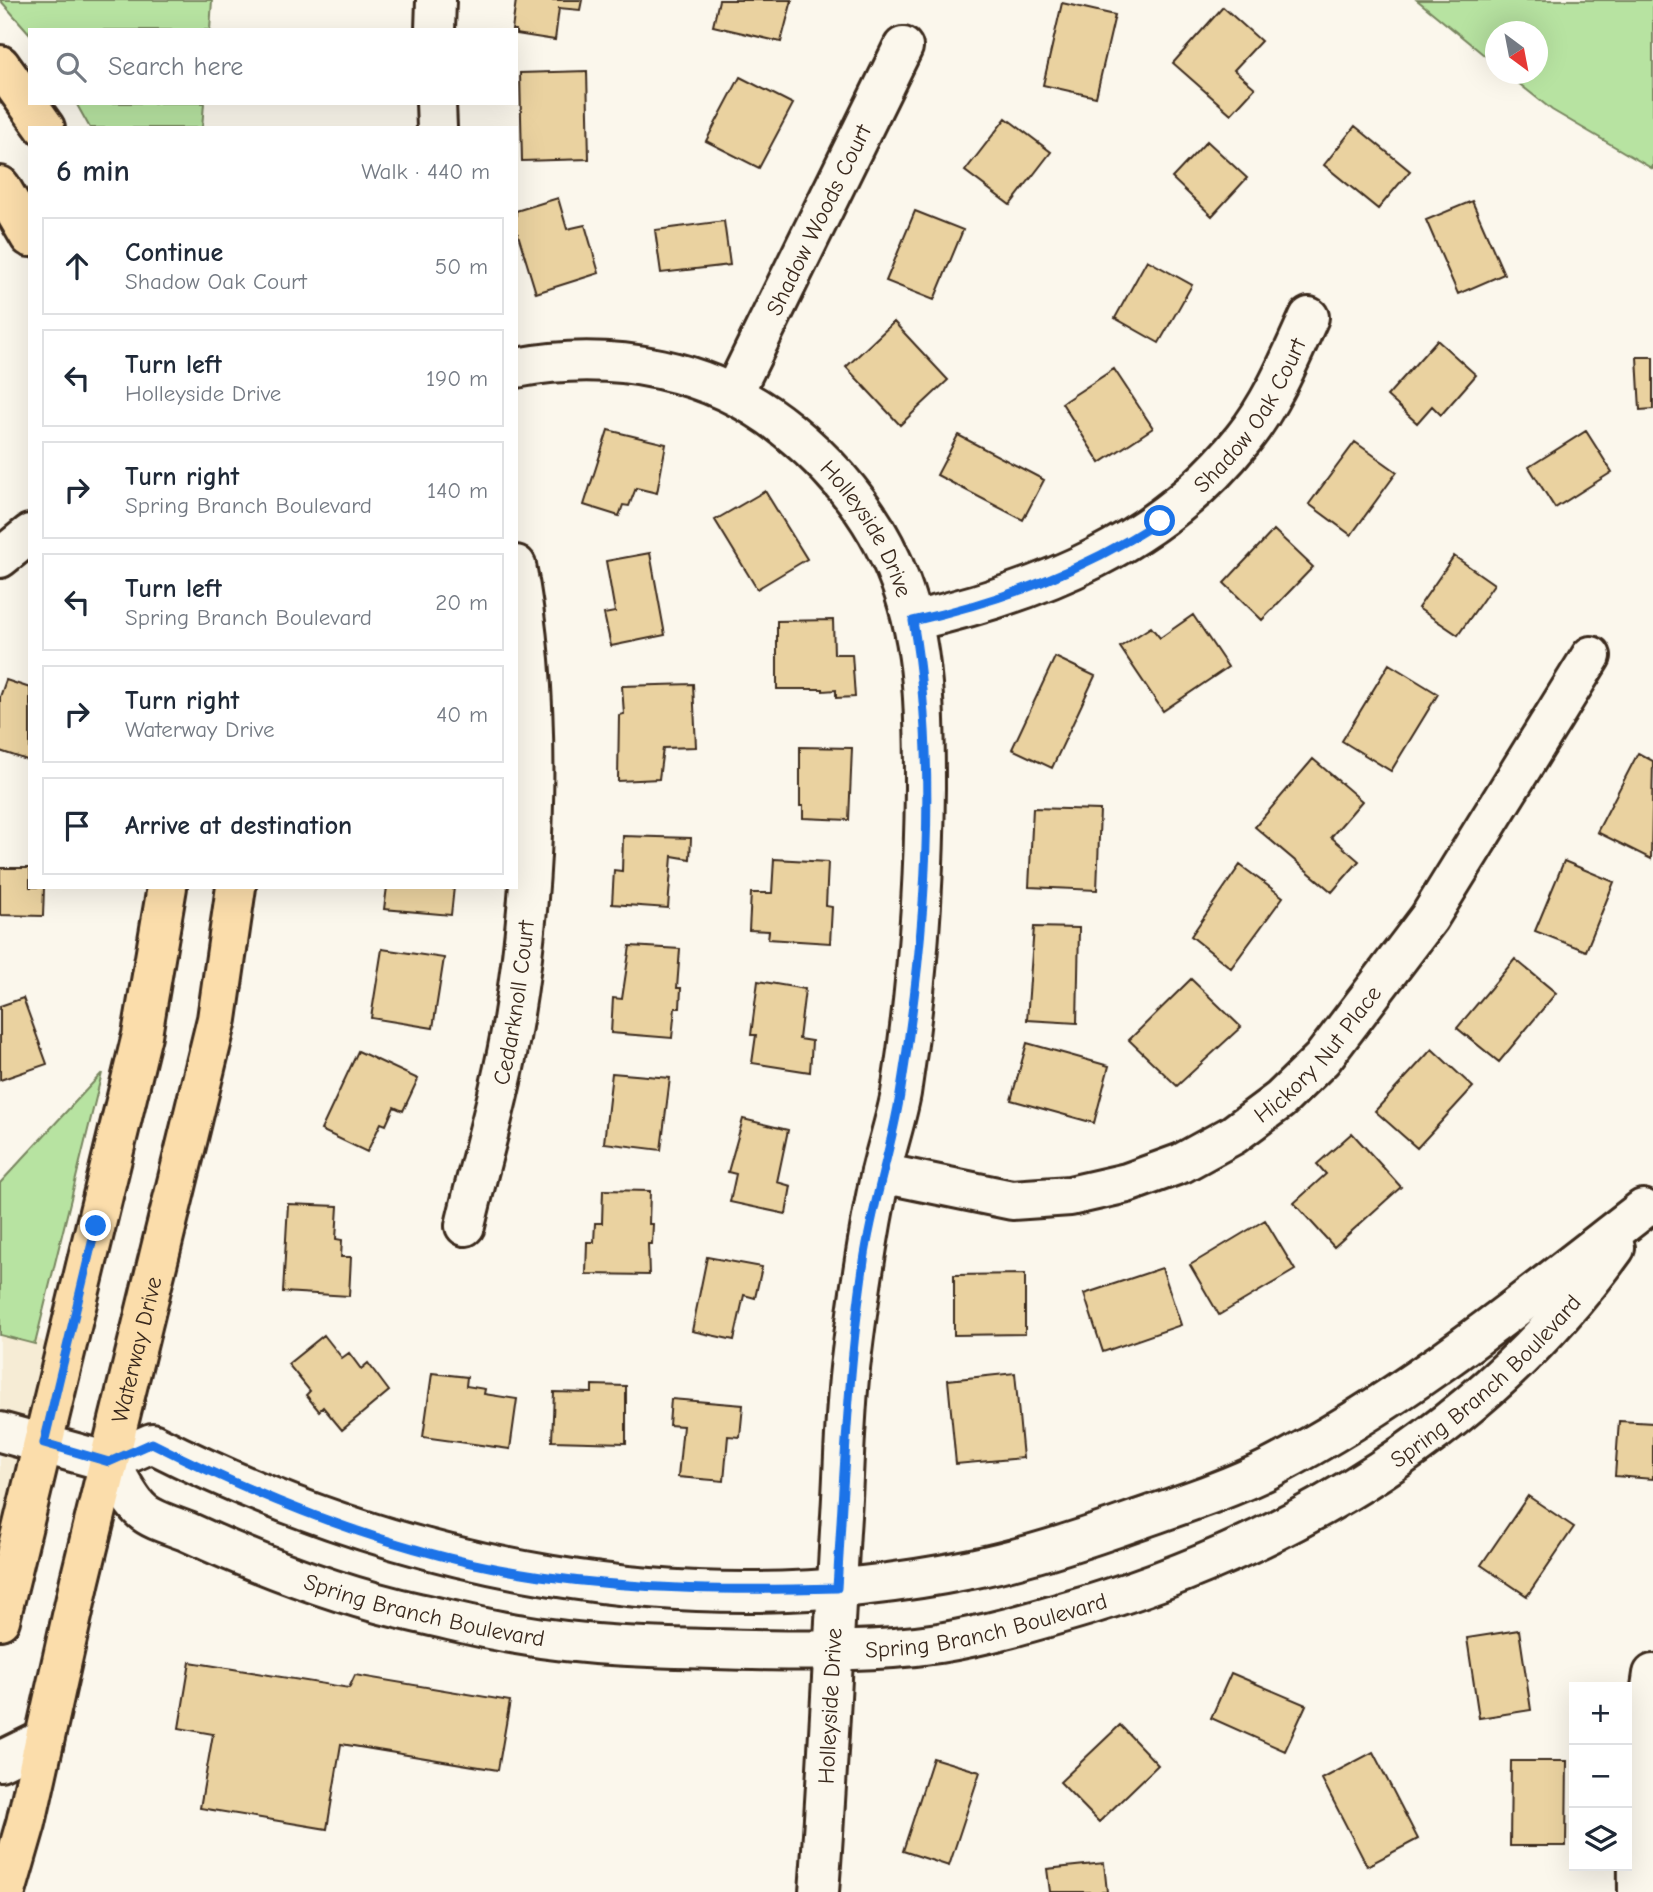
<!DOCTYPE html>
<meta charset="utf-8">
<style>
body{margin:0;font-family:"Comic Neue",sans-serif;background:#f2f2f3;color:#1f2937}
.controls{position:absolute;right:21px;bottom:21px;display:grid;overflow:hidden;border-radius:0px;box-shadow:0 7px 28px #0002}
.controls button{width:63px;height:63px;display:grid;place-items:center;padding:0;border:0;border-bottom:2px solid #e0e1e3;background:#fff;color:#1f2937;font:35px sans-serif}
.compass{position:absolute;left:1485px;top:21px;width:63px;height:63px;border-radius:50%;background:#fff;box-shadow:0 7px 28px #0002;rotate:148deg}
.stop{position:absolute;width:21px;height:21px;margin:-16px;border:5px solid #1a73e8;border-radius:50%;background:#fff}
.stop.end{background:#1a73e8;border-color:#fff;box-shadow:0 2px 7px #0008}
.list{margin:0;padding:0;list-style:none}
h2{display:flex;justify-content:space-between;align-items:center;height:91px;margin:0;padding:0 28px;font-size:30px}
h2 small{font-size:23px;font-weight:400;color:#747a83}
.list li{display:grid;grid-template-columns:46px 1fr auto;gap:21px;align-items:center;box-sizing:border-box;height:98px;margin:0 14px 14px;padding:0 14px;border:2px solid #e0e1e3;border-radius:0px}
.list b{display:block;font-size:26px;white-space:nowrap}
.list p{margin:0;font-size:23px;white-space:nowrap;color:#747a83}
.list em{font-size:23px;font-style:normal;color:#747a83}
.icon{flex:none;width:38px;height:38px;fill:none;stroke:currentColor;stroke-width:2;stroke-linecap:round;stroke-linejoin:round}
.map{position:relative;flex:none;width:1653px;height:1892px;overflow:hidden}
.search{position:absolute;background:#fff;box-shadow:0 7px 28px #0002;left:28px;top:28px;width:490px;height:77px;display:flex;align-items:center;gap:18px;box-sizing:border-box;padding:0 24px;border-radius:0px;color:#747a83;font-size:26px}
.panel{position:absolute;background:#fff;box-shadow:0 7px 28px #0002;left:28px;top:126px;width:490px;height:763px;border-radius:0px}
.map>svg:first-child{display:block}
.built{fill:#f6ecd5}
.green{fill:#b7e3a1;stroke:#798660;stroke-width:2}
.building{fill:#ead2a0;stroke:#3b2a1e;stroke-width:2}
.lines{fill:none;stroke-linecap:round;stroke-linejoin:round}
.minor-casing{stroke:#3b2a1e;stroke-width:44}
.major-casing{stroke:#3b2a1e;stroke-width:44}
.minor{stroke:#fbf7ec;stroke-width:38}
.major{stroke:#fbddab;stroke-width:38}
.route{stroke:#1a73e8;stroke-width:9}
.labels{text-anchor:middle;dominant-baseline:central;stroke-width:7;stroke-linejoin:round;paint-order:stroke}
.street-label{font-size:23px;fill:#3b2a1e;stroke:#fbf7ec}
</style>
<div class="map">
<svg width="1653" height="1892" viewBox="0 0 1653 1892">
<rect width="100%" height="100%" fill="#fbf7ec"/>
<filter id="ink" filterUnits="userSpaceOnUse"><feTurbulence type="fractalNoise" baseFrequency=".0143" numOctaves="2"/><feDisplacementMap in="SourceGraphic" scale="14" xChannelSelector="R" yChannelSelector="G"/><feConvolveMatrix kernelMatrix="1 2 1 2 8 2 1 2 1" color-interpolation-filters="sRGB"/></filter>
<g filter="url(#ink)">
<!-- built -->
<path class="built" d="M0,1321L51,1345L0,1557Z"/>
<!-- green -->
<path class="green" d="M0,0H212L210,30H30V34Z
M1417,0H1653V169L1552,110L1507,74H1538V32H1496L1495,64Z
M76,103H204L202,128H90Z
M102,1073L35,1344L0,1335V1183Z"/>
<!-- building -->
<path class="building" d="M516,0H582L580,10L559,8L555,40L516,34V30H512Z
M719,0H792L781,42L713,26Z
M1062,3L1115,15L1096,97L1043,85Z
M1223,7L1261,41L1234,70L1255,88L1231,114L1173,63Z
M352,27L353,30H320Z
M587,71L589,159L522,161L520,73Z
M740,77L793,104L759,168L706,141Z
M1006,118L1051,152L1010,205L965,171Z
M1355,126L1410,171L1378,209L1324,165Z
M1207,141L1247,178L1212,216L1172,178Z
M558,198L567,229L585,225L599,273L536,293L516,228V211Z
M1472,201L1504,274L1458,294L1426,220Z
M915,211L963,230L934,300L886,281Z
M724,221L730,265L661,273L655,230Z
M1147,260L1192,285L1159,343L1115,318Z
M894,322L948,380L900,425L846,367Z
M1437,340L1476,375L1441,415L1432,406L1417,423L1387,396Z
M1637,357H1653V409L1640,410Z
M1114,369L1153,428L1100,463L1062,403Z
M608,430L666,444L657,493L636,488L629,506L623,505L619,516L584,505Z
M1586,431L1612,472L1555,508L1529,467Z
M958,435L1044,480L1023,520L937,475Z
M1355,442L1397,472L1351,535L1309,504Z
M765,491L807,559L757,589L715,520Z
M1274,530L1313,567L1262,620L1224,583Z
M650,553L665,635L611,646L604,614L615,612L606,561Z
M1454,556L1494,584L1458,635L1418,608Z
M1193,615L1228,667L1163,711L1120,647L1151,627L1160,638Z
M833,620L834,654H852L855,697L836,698V690L823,691V689H777V621Z
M1055,657L1095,676L1052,768L1012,749Z
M1389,664L1438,694L1391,771L1342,741Z
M6,680L30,688V761L0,751V697Z
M693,684L696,747L663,748L659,779L618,781L619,715L624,714L622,686Z
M800,747L852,748L849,820L803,818V806H800Z
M1638,753L1653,761L1651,859L1597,832Z
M1313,759L1362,801L1331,837L1359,861L1332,892L1255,827Z
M1033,808L1100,810L1097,890L1029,887Z
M623,836L691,838L690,859L672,856L668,908L612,904L614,870L622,871Z
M774,859L828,862L826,906L832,907L830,943L768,939L769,931L749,930L751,893H772Z
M1564,861L1614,882L1586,951L1535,931Z
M1240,865L1283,897L1231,968L1191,936Z
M0,868H30V887H44L43,916L0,915Z
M387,887H454L451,915L384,909Z
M1034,927L1079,928L1077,1023L1027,1020Z
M630,946L680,949L677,988H681L680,1008H675L672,1038L611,1033L613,998L622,999Z
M382,949L444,958L433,1028L371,1018Z
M1515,959L1556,993L1499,1062L1457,1028Z
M1191,979L1241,1027L1177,1086L1129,1040Z
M758,981L805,989L799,1039L812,1041L810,1072L752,1063L756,1035H751Z
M23,998L47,1064L0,1080V1006Z
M1027,1043L1109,1066L1094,1123L1011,1100Z
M1432,1049L1473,1087L1417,1148L1375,1111Z
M358,1051L418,1079L403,1111L394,1107L386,1125L381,1123L367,1152L321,1130Z
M612,1073L670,1078L661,1150L604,1143Z
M743,1119L788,1130L777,1182L791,1186L786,1214L730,1202L736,1174L728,1172Z
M1352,1133L1401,1187L1334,1247L1294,1203L1326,1174L1317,1164Z
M603,1190L650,1191L649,1224H653L652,1244H648L649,1275L586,1274L587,1242H594L595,1223H602Z
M288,1204L338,1206L336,1239L342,1240L341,1257H351L349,1296L283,1292Z
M1265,1220L1295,1270L1219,1315L1190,1265Z
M707,1257L762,1267L755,1298L744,1295L734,1340L692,1331Z
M1162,1268L1181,1325L1103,1352L1084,1294Z
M1025,1274V1334L954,1335V1275Z
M324,1335L342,1358L349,1353L361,1369L368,1363L389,1391L342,1430L323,1407L319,1411L306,1395L310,1391L288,1364Z
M432,1373L467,1377L466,1386L485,1389L484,1394L517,1399L510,1449L423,1437Z
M1015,1373L1023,1458L956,1464L948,1380Z
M592,1385L626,1386V1443L552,1441L554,1392L592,1393Z
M671,1399L743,1405L740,1437L728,1436L724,1481L678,1477L683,1426L669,1425Z
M1619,1421L1653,1423V1479L1615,1476Z
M1528,1496L1574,1527L1527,1596L1481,1565Z
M1519,1630L1531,1710L1479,1718L1467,1638Z
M190,1662L349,1688L355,1675L510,1701L498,1770L341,1744L327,1829L200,1808L213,1734L179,1728Z
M1231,1673L1306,1705L1285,1751L1211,1718Z
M1120,1725L1158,1765L1099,1822L1060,1782Z
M1373,1752L1418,1839L1367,1866L1322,1779Z
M933,1758L980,1772L949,1866L903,1851Z
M1511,1761H1567L1566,1846H1510Z
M1104,1863L1107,1892H1050L1047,1869Z"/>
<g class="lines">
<defs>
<g id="minor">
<path d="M435,30L436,0"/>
<path d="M436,103L437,128"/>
<path id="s1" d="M516,368C612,350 713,368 789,431C838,471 878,521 900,581C925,647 925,718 925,787C924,889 917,991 901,1093C896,1120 887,1146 881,1172C867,1237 858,1302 850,1368C844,1422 844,1477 840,1531C833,1651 828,1772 819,1892"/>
<path id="s2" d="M733,394L903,47"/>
<path d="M0,558L30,534"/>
<path id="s3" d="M913,621C1040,592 1160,544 1243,439C1272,403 1290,359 1309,317"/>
<path id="s4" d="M881,1173L1012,1200L1070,1196L1127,1183L1182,1163L1233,1135L1280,1100L1322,1059L1429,918L1591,656"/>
<path id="s5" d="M465,1226C481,1158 502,1089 513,1020C536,880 543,704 516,565"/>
<path d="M0,1432L109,1462L152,1443C405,1571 690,1627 971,1569C1027,1558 1081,1540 1134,1521C1180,1505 1227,1490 1271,1468C1406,1398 1523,1302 1643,1209"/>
<path id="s6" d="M109,1462C119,1476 129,1500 142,1511C153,1521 174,1526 188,1532C262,1566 339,1596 418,1613C451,1620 484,1629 517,1634C594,1648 675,1648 753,1650C814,1651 879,1652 939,1643C988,1635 1038,1620 1086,1606C1295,1542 1485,1428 1615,1248"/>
<path d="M0,1761L43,1740"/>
<path d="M1638,1892C1637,1818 1641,1747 1653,1674"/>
</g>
<g id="major">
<path d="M0,65L45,128"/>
<path d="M0,186L30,237"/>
<path d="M0,1620L142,1035L167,887"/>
<path id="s7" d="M6,1892L26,1823L80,1580L217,1019L236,887"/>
</g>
</defs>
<!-- minor casing -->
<use href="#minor" class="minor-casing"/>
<!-- major casing -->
<use href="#major" class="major-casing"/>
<!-- minor -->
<use href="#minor" class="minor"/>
<!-- major -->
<use href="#major" class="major"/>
</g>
</g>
<g class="lines" filter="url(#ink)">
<!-- route -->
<path class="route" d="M96,1226L44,1443L109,1462L152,1443C274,1505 406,1557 541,1576C640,1590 738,1591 837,1588C844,1479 848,1369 864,1261C872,1205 891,1151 900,1095C925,943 939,773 913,621C1005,600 1080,572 1160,521"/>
</g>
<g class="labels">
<!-- street labels -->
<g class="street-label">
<text stroke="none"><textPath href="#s2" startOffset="194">Shadow Woods Court</textPath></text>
<text stroke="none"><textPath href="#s3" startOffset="408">Shadow Oak Court</textPath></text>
<text stroke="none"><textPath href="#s1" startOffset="416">Holleyside Drive</textPath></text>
<text stroke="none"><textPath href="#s5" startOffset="229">Cedarknoll Court</textPath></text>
<text stroke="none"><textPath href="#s4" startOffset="485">Hickory Nut Place</textPath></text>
<text stroke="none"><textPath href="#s7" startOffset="558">Waterway Drive</textPath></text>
<text stroke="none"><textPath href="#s6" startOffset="1494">Spring Branch Boulevard</textPath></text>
<text stroke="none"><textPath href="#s6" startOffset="360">Spring Branch Boulevard</textPath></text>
<text stroke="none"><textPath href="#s6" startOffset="928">Spring Branch Boulevard</textPath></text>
<text transform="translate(830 1706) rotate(-87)">Holleyside Drive</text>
</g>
</g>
</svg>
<div class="controls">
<button>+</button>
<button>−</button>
<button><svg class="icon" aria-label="layers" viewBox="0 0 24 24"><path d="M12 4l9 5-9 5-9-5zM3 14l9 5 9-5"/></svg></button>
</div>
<svg class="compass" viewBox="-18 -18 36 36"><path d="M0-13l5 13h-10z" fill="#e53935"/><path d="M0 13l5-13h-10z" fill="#747a83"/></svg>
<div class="stop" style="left:1160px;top:521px"></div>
<div class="stop end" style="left:96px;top:1226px"></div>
<div class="search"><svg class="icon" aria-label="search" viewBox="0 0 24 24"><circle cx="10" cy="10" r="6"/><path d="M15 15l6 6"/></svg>Search here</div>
<section class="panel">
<h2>6 min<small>Walk · 440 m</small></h2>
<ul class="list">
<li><svg class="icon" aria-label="ahead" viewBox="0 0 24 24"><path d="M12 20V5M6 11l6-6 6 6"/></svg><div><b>Continue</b><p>Shadow Oak Court</p></div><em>50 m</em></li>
<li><svg class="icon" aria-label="left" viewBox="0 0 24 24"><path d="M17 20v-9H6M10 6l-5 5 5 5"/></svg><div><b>Turn left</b><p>Holleyside Drive</p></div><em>190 m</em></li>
<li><svg class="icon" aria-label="right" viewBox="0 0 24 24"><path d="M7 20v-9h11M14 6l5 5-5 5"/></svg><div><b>Turn right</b><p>Spring Branch Boulevard</p></div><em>140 m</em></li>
<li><svg class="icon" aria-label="left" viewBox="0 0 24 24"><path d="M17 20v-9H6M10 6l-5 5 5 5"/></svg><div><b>Turn left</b><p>Spring Branch Boulevard</p></div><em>20 m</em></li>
<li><svg class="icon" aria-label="right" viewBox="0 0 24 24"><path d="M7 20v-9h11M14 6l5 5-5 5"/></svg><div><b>Turn right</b><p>Waterway Drive</p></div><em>40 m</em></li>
<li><svg class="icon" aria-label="arrive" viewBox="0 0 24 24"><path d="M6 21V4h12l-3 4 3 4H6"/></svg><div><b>Arrive at destination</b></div></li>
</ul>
</section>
</div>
